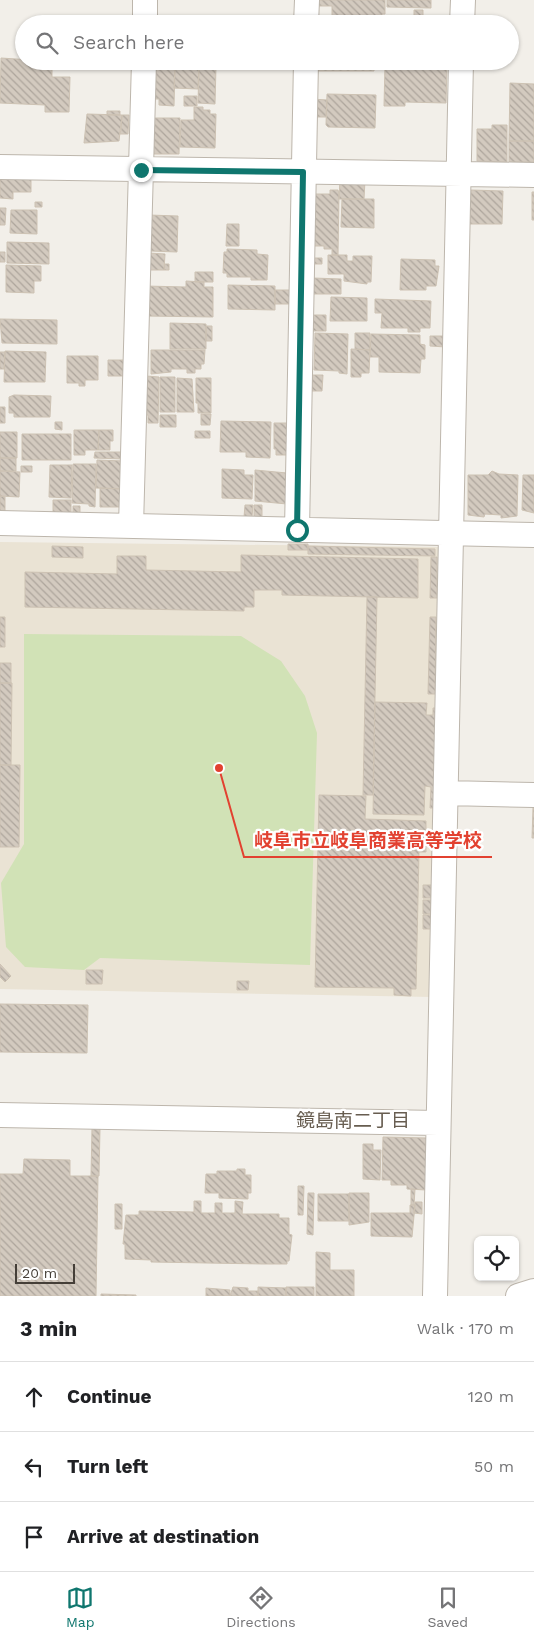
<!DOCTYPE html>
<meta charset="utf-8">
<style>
body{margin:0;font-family:"Work Sans","Noto Sans JP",sans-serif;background:#f2f2f2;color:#202124}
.controls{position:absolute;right:15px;bottom:15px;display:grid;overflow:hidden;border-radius:8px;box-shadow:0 1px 4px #0004}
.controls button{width:45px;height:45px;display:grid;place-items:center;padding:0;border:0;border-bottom:1px solid #e0e0e0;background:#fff;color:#202124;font:25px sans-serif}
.scale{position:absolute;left:15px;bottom:12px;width:60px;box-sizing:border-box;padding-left:5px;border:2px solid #453f38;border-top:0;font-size:14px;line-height:18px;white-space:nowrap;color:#453f38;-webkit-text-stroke:4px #fff;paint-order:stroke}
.stop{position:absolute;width:15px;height:15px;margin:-11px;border:4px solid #0f766e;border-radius:50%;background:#fff}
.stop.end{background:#0f766e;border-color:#fff;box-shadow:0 1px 5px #0008}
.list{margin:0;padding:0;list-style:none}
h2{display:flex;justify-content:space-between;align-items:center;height:65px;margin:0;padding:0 20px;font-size:21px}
h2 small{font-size:16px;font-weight:400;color:#757577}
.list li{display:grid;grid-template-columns:32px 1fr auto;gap:15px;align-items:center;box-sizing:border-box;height:70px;padding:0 20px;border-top:1px solid #e0e0e0}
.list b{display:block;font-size:19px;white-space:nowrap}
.list em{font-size:16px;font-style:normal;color:#757577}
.icon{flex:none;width:28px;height:28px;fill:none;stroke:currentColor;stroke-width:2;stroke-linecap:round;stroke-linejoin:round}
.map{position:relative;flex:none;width:534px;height:1296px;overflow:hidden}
.search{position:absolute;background:#fff;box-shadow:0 1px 4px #0004;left:15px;right:15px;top:15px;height:55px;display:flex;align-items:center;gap:12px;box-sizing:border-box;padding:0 18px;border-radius:28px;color:#757577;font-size:19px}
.sheet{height:275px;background:#fff}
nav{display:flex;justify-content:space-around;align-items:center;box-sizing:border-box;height:70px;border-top:1px solid #e0e0e0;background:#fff;font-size:14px;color:#757577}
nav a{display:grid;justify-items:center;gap:2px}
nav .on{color:#0f766e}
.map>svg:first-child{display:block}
.education{fill:#eae3d4}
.grass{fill:#d1e2b6}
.building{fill:url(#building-back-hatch);stroke:#cdc2b3}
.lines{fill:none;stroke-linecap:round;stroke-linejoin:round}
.street-casing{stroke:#bdb6ac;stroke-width:26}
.street{stroke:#fff;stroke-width:24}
.route{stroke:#0f766e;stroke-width:6}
.labels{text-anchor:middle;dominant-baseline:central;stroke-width:4.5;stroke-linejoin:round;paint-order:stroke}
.neighbourhood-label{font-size:19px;fill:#675d50;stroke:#fff}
.leader{fill:none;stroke:#e24130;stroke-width:2}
.callout-dot{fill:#e24130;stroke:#fff;stroke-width:2}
.callout-label{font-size:19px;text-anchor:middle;font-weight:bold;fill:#e24130;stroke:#fff;stroke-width:4.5;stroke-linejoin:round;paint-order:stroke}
</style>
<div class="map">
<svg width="534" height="1296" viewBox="0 0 534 1296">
<defs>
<pattern id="building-back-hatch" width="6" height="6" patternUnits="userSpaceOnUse" patternTransform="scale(1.25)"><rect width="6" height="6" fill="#d3cabf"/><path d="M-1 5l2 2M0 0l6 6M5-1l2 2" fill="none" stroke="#ada59c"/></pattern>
</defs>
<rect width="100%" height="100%" fill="#f2efe9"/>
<!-- education -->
<path class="education" d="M0,542L442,547L432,997L0,989Z"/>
<!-- grass -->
<path class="grass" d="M24,634L241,636L281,661L305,696L317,733L310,965L100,958L84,970L25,967L6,947L1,883L24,844Z"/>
<!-- building -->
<path class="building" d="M315,0H385V14H382V19L332,18V6H315Z
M387,0H431V8L387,7Z
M414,10H423V24H414Z
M20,27H24V46L20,45Z
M1,58L46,61V65H52V77H70L69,112H45V105L0,103Z
M52,61L63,62V68H52Z
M151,61H168V65H151Z
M318,61H380V63H374V71H318Z
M399,61H417V64H399Z
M417,61H451L450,65L417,64Z
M148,65L175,66L174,106L159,105V99H149Z
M385,65L447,67L446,103L405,102V106H384Z
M175,66H199L198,89L174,88Z
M199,66H216L215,104L198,103Z
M510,83L534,84V141H509Z
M327,94L376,95L375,128L328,127L326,125Z
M184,96H197V106H184Z
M312,99L327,100L326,117H312Z
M194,107H203V110H210V114H216L215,148L180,147L181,120H194Z
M107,111H120V115H107Z
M87,114L122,115L119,141L84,143Z
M122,115H129L128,134H119L121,131Z
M150,118H180L179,154H154V151H149Z
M492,125H507V162L477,161V129H492Z
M509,141H534V162H509Z
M0,175L31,176V192H13V199L0,198Z
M340,179L365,180L364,199H339Z
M330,190H338L339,194L338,255H332V249H324V246H310L311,194H330Z
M471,190L503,191L502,224H470Z
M532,192H534V220H532Z
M342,199H374V228L341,227Z
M35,202H42V207H35Z
M0,208H6L5,225H0Z
M11,210H37V234L10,233Z
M149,215L178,216L177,252L151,251L149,249Z
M227,224H239V246H226Z
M7,242L49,243V264L7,263Z
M227,249L257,250V254L268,255L267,280H251V277H227V273H223L224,252H227Z
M0,252H5V262H0Z
M148,253L165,254L164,270H148Z
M328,255H347V261H353V256H372L371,282H367V284L344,281V274H328Z
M312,258H322V264H312Z
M401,259L435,260V266H439L436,286H426V290H400Z
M165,264H169V270H164Z
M6,265L41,266V281H34V293L6,292Z
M195,272H213V282H195Z
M313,278L341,279V294H313Z
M186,281L204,282V287H213V317L145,316V286L186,287Z
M228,285L275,286V310L228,309Z
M275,290H291V304H275Z
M331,297L367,298V321H330Z
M375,299L431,301L430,328H420V332H408V328H381L382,313H375Z
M308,315H326V331H308Z
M0,319L57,320V344L2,343Z
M170,323L206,324V349H170Z
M206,326H212V341H206Z
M315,333L348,334L347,374L339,373V371L314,370Z
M355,333H370V350L355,349Z
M371,334L420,335V344L425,345V359H421L420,373L379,372V357H370Z
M430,336H446V347L430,346Z
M351,349L370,350L369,373H361V377H351Z
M151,350H205L204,364H201V369H195V373H187V369H171V372L151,374Z
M5,351L46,352L45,382H4Z
M0,352H5L4,369H0Z
M67,356H98V380H85V386H79V383H67Z
M108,360H124V376H108Z
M307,375H323L322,391H306Z
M146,376L159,377L158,423H148V415H142Z
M160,377H175V412H160Z
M177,378L192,379L194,412H177Z
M196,378H211V413H198V403H196Z
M14,395L51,396L50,417H14V413H9V397Z
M0,407H5V423H0Z
M201,414H211L210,425H201Z
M160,415H176V427H160Z
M221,421L271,422L270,458L246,457V452H220Z
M55,422H62V430L55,429Z
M274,423H288V455H276V449H274Z
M74,430H99L98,450H85V455H74Z
M99,430H113V441H110V450H98Z
M195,431H210V438H195Z
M0,432H17V458H0Z
M22,434H71V460H22Z
M95,452H123V459L94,458Z
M0,458H16V471H0Z
M97,460L124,461V489L96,488Z
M73,464H96L95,507L89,506V504L72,503Z
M50,465H72L71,498L49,497Z
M21,466H32V472H21Z
M222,469L244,470V475H253L252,499L222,498Z
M255,470L287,473V504L255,501Z
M0,471L20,472L19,497L0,496Z
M492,471L499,474L518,475L517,516L501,518V515L485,514L484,517L468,515V475H488Z
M523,475H534V513L522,510Z
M100,488L124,489L123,507H100Z
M0,496L5,497V511H0Z
M53,500H71V513H53Z
M245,505H253L252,517H244Z
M254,505H262V517H254Z
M73,506H80V514L73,513Z
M288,544H308V550H288Z
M52,546L83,547V558L52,557Z
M308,546L435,549V556L308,554Z
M241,555L418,559V598L282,595V590H254V607H244V611L25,607V572L117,574V556H146V570L241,572Z
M431,557H437V598H430Z
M367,597H377L373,795H363Z
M0,617H5V647H0Z
M430,617H436L435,694H428Z
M0,663H11V683H0Z
M0,683H12L11,765H0Z
M375,702L427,703L426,715H433V708H437L435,808H430L431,787L425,786L424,815L373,814Z
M0,765H20L19,847H0Z
M319,795L366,796L365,819L426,821V852H419L416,989H411V996L394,995V988L315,987Z
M533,808H534V838H532Z
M423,885H431V898H423Z
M423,900H431V914H423Z
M423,915H431V929H423Z
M0,964L11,976L5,982L0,977Z
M86,970H103L102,984H86Z
M237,981H249L248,990H237Z
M0,1004L88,1005L87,1053L0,1052Z
M92,1128H100L99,1176H91Z
M383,1137L427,1138L426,1190L407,1189V1185H391V1180H382Z
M363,1144H373V1150H381L380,1180L363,1179Z
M24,1159L70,1160V1176H98L96,1296H0V1174H23Z
M237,1169H245V1175H251V1193H248V1199L219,1198V1193H205L206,1174H217V1171H237Z
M298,1186H304L303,1215H298Z
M411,1189H415L414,1205H411Z
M308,1193H314L313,1235L307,1234Z
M349,1193H369V1222L349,1225Z
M318,1194H349V1221H318Z
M194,1201H201V1213H215V1203H222V1213H235V1201L243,1202L242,1214H279V1218H289V1234L292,1235L289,1261H287V1264H263L151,1262V1260L125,1259V1244H123L126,1215H139V1211L194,1212Z
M415,1202H422V1214L414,1213Z
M115,1204H122V1229H115Z
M410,1205H415L412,1237L371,1236V1213H410Z
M316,1252L330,1253V1270H354V1296H316Z
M233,1287L248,1288V1291H258V1296H230Z
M258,1287L286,1288V1296H258Z
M286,1287H314V1296H286Z
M206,1288L230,1290V1296H206Z
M101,1294L136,1295V1296H101Z"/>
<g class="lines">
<defs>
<path id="street" d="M145,24V0
M306,24L307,0
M462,24L463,0
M0,167L534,175
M0,523L534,535
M131,526L144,61
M297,530L306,61
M447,793L534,795
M0,1115L438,1123
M435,1296L461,61
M518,1296L534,1291"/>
</defs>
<!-- street casing -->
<use href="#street" class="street-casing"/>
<!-- street -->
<use href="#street" class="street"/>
</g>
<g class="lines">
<!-- route -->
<path class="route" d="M141,170L303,172L297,530"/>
</g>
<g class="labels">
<!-- neighbourhood labels -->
<g class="neighbourhood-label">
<text x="353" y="1120">鏡島南二丁目</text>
</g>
</g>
<!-- callouts -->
<path class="leader" d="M219 768L244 857H492"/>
<circle class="callout-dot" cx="219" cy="768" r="5"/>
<g class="callout-label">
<text x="368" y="847">岐阜市立岐阜商業高等学校</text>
</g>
</svg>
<div class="controls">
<button><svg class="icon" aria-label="locate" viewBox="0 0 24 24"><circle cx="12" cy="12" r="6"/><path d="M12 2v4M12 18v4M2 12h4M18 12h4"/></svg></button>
</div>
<div class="scale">20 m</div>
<div class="stop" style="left:297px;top:530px"></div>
<div class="stop end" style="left:141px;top:170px"></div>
<div class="search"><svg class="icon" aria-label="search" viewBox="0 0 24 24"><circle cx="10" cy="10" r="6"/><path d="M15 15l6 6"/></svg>Search here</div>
</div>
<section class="sheet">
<h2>3 min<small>Walk · 170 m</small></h2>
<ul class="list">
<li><svg class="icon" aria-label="ahead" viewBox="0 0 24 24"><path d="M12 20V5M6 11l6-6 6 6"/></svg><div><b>Continue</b></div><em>120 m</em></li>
<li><svg class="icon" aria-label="left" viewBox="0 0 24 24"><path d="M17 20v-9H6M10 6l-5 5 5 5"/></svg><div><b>Turn left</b></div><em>50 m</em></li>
<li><svg class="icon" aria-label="arrive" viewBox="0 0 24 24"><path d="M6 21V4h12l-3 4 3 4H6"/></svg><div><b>Arrive at destination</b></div></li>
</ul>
</section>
<nav>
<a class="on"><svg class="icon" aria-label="map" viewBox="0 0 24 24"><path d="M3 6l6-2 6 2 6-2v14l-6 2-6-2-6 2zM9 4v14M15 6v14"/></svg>Map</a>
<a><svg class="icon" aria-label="directions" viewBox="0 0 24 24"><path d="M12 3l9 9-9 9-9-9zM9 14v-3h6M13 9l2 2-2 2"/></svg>Directions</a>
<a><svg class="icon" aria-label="saved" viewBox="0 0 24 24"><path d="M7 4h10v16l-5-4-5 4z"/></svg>Saved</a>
</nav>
